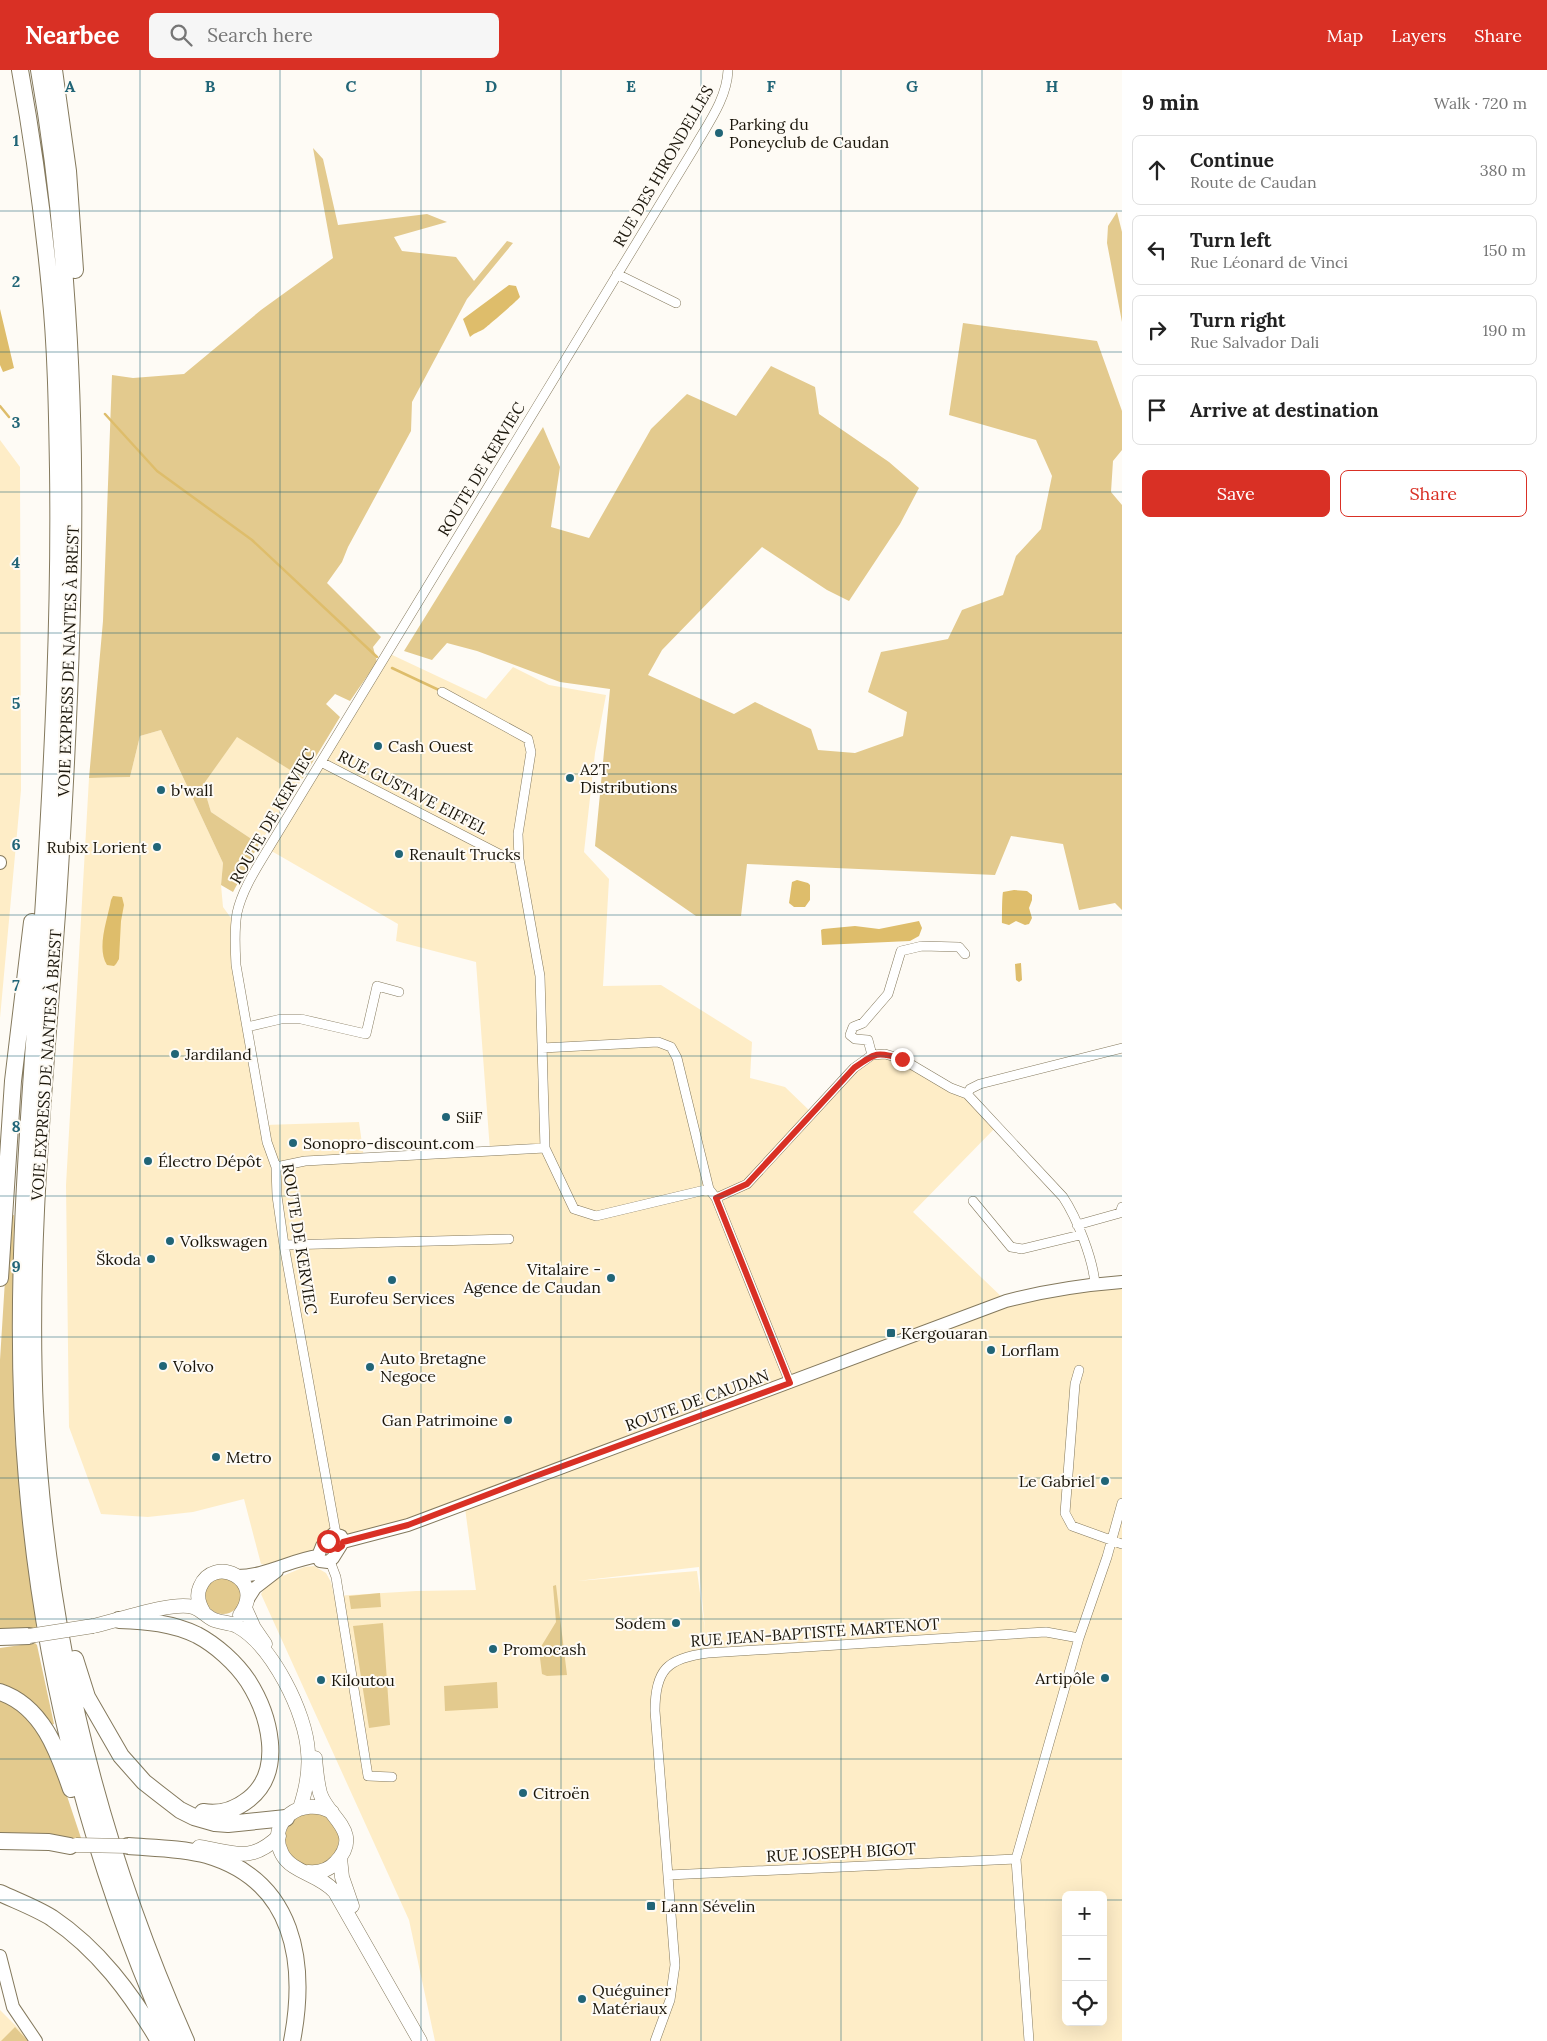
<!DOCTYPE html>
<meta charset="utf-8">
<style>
body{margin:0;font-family:Lora,serif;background:#f6f6f6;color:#222}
.controls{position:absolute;right:15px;bottom:15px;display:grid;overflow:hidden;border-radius:8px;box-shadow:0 5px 20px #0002}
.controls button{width:45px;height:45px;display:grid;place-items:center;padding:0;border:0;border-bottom:1px solid #e0e0e0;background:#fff;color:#222;font:25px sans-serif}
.stop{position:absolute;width:15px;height:15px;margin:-11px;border:4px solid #d93025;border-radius:50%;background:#fff}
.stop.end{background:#d93025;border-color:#fff;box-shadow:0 1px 5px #0008}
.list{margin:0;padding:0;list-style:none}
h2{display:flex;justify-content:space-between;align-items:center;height:65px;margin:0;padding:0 20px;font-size:21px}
h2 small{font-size:16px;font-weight:400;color:#767676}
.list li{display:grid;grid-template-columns:32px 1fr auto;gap:15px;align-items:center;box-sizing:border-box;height:70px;margin:0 10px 10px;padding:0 10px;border:1px solid #e0e0e0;border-radius:8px}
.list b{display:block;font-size:19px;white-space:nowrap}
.list p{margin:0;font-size:16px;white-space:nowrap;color:#767676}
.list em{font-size:16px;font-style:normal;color:#767676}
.actions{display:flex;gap:10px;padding:15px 20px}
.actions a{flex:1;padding:11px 0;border:1px solid #d93025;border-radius:8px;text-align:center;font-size:18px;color:#d93025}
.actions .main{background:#d93025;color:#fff}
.icon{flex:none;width:28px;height:28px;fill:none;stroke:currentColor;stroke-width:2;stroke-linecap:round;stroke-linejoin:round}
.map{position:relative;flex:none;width:1122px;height:1971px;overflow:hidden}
header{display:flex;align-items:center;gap:30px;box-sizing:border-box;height:70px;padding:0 25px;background:#d93025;color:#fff}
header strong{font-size:24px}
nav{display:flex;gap:28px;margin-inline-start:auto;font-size:18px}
.search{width:350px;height:45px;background:#f6f6f6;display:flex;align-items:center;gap:12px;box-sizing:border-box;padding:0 18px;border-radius:8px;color:#767676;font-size:19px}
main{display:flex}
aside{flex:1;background:#fff}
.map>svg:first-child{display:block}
.built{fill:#feedc7;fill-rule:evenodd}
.green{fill:#e3ca8e}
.water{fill:#debd6b}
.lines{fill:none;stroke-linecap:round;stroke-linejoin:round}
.stream{stroke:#debd6b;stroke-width:2.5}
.street-casing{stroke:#84795d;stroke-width:10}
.secondary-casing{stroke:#84795d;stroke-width:14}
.primary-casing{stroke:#84795d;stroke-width:15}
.highway-casing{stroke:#84795d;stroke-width:18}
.street{stroke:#fff;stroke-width:9}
.secondary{stroke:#fff;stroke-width:12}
.primary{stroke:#fff;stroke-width:14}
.highway{stroke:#fff;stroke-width:16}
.primary-bridge-casing{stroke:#84795d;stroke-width:15;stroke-linecap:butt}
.primary-bridge{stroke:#fff;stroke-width:14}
.route{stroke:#d93025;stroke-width:6}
.grid{fill:none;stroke:#216577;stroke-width:1;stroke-opacity:0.55}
.poi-dot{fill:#216577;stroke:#fefbf5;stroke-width:2}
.labels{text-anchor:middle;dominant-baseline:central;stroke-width:4;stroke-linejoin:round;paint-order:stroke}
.poi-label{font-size:16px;fill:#1a150a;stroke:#fefbf5;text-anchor:start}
.street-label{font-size:16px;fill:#1a150a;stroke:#fefbf5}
.grid-label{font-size:16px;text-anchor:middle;font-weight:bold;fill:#216577;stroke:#fefbf5;stroke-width:4;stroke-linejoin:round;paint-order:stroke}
</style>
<header>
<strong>Nearbee</strong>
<div class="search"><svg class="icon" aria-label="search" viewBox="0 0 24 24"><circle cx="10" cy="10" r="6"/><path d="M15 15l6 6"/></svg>Search here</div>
<nav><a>Map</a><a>Layers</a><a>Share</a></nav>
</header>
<main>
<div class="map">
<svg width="1122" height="1971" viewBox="0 0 1122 1971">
<rect width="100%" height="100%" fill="#fefbf5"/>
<!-- built -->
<path class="built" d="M0,370L20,397L21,720L0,948Z
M388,583L486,629L513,597L549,615L606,625L595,683L584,782L609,809L603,916L661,915L752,972L750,1008L785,1017L812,1043L854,998L885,984L967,1024L996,1057L913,1142L1006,1231L1122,1212V1971H435L409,1850L261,1524L266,1516L278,1508L304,1497L314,1496L326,1503L331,1512L334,1526L416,1521L476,1520L465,1438L408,1455L336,1471L325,1485L281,1498L261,1494L244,1429L193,1442L148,1447L101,1444L69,1357L66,1115L89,708L130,707L140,666L161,660L223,793L221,815L223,837L236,855L235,874L264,1055L359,1052L364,1088L490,1081L476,892L396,871L398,854L268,779ZM699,1497L705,1560L697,1501L577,1511ZM1066,1825H1103V1952H1066Z
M237,666L303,708L259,774L211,742L203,715Z
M0,1940L31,1971H0Z"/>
<!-- green -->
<path class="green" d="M313,78L323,89L338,155L427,144L447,152L394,167L402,181L456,187L474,211L507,171L513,173L467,229L412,332L411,361L348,477L342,492L327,513L381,567L373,577L377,592L350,631L335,624L326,634L340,647L303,708L237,667L203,715L211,742L259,774L233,822L221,815L223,793L161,660L140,666L130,707L89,708L103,551L112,305L133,308L184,304L261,240L333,188Z
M1117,142L1122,162V252L1107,173L1108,156Z
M963,253L1097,271L1122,341V380L1113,391L1111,422L1122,435V840L1115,833L1079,840L1063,774L1011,766L995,805L747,794L741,846H696L595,776L610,619L560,612L477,581L447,573L432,590L404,581L543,357L560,397L551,457L589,468L651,359L687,324L736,346L771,296L815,317L819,344L889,392L919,418L900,454L849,531L827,520L762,477L662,580L648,605L734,644L755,632L811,659L818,680L855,683L903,666L907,642L868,622L881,582L948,569L962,540L1003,525L1016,486L1041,459L1052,406L1036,370L949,345Z
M14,1145L12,1258L15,1368L37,1559L0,1561V1290L9,1146Z
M205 1526a18 18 0 1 1 36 0a18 18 0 1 1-36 0Z
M556,1515L567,1605L547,1606L542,1604L539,1580L556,1552L553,1516Z
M380,1523L381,1537L351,1539L349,1526Z
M383,1553L390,1655L369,1658L353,1556Z
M35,1573L37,1575L54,1654L49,1656L0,1616V1578Z
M497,1612L498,1638L445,1641L444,1616Z
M0,1628L30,1648L58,1699L81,1768L77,1769L0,1764Z
M285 1769a27 27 0 1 1 54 0a27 27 0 1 1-54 0Z
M15,1957L28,1971H1Z"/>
<!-- water -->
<path class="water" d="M509,215L516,216L520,227C518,230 488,256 484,259C479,262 474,263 470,267L463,249Z
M0,239L14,298L3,302L0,295Z
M797,810L808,813L810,815V830L805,837H794L789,833L792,812Z
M1014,820L1027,821L1032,825V830L1029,838L1032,848L1029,854L1025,855L1016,851L1009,855L1002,853C1002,847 1002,826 1003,822Z
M113,826L122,827L124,835L121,851L119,889L116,894L114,896L107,895C96,878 108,848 111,830Z
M919,851L922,858L919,866L910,871L822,875L821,860L823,859L855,856L879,859Z
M1021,893L1022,910L1019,912L1016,910L1015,894Z"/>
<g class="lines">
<!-- stream -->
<path class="stream" d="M0,336L9,347
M105,344L157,401L252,470L377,587
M392,598L441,621"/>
<defs>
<path id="street" d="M617,204L676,233
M442,622L528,669L531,682L518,764L519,789L540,906L545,1078
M321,692L501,785L519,789
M247,957L281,949H301L366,964L377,916L399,922
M542,978L658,972L671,977L677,988L709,1119
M872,985L868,970L855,969L850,965L853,957L863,953L888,924L901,881L922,876L959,877L965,884
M276,1097L305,1091L545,1078L574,1139L596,1146L709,1119L716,1128L790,1313
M716,1128L747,1114L854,998L872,985L885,984L902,989L951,1018L967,1024
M973,1131L1011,1177L1022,1179L1080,1165
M1077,1155L1120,1143L1122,1137
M284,1175L509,1169
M1095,1214C1093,1189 1077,1148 1063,1127L967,1024L970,1019L980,1014L1122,978
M1079,1300L1075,1314L1065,1443L1072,1456L1122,1474
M336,1464L284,1175L277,1126L276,1097L267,1072L236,895C235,878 234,860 237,843C242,820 256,799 268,779L693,80C707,55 727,29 728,0
M330,1491L336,1507L368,1706L392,1707
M668,1805L1016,1789
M655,1971L670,1930L675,1895L655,1641C655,1600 667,1588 708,1583L1046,1562L1079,1568
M1029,1971L1016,1789L1079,1568L1107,1487L1122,1433"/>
<path id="secondary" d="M0,792V793
M343,1472L408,1455L1006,1231C1044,1221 1083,1215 1122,1212
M318,1486L322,1476L333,1464L341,1466L343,1472
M318,1486L320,1491L328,1492L333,1488L343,1472
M237,1506C266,1506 290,1490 318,1486
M248,1529L255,1518L277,1501
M0,1886L13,1937L36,1971"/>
<path id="primary" d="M245,1538L254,1558L265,1574
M204,1543C199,1535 196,1526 200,1517C213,1484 267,1509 240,1545
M93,1556C117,1551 171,1531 193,1537C200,1539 205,1545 212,1549C220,1553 229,1552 237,1556C272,1575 306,1643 308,1682C310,1701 306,1720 300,1738
M332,1742C303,1725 265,1751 282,1784C292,1803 320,1804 335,1822L420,1971
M199,1777C234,1782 250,1794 279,1766
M340,1788L342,1807L352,1836
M308,1802C319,1803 329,1800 336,1792C364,1762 327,1747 320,1723C317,1712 316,1699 315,1688"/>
<path id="highway" d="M20,0C33,72 43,146 50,219C56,278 57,339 58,399C60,542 53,686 44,830C32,1023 10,1217 27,1410C43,1604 92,1794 171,1971
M39,0C87,274 76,554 58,830C46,1000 27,1170 35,1341C46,1559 97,1771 186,1971
M54,0L68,101L75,200
M0,1208L13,1011L32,852
M119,1550C147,1551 172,1553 197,1565C216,1575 236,1593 248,1611C269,1644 285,1700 249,1729C235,1740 221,1745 203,1742
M0,1567L29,1566
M75,1589L87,1627L121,1686L144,1712L158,1723L180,1740L194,1747L215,1753L228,1754L286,1748
M0,1622C42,1636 58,1681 71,1719
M0,1771L49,1772L70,1776
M128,1776C154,1778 181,1778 207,1785C295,1811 307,1893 292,1971
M0,1823C17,1831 36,1838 52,1848C98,1879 131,1923 159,1971"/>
</defs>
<!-- street casing -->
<use href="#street" class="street-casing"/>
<!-- secondary casing -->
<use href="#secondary" class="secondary-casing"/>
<!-- primary casing -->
<use href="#primary" class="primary-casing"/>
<!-- highway casing -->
<use href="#highway" class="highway-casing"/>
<!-- street -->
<use href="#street" class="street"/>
<!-- secondary -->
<use href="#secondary" class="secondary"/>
<!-- primary -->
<use href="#primary" class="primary"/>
<!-- highway -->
<use href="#highway" class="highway"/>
<defs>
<path id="primary-bridge" d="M29,1566L93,1556
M76,1775L128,1776"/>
</defs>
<!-- primary-bridge casing -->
<use href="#primary-bridge" class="primary-bridge-casing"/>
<!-- primary-bridge -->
<use href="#primary-bridge" class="primary-bridge"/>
</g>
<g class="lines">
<!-- route -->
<path class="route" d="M328,1471L331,1477L338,1479L342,1476L343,1472L408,1455L541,1404L790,1313L716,1128L747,1114L854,998C875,983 877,981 902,989"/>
</g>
<!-- grid -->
<path class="grid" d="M140,0V1971M280,0V1971M421,0V1971M561,0V1971M701,0V1971M841,0V1971M982,0V1971M0,141H1122M0,282H1122M0,422H1122M0,563H1122M0,704H1122M0,845H1122M0,986H1122M0,1126H1122M0,1267H1122M0,1408H1122M0,1549H1122M0,1689H1122M0,1830H1066M1103,1830H1122"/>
<!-- markers -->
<g class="poi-dot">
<circle cx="719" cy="63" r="5"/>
<circle cx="378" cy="676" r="5"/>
<circle cx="570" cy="708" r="5"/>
<circle cx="161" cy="720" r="5"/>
<circle cx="157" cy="777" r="5"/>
<circle cx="399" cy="784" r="5"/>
<circle cx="175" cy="984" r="5"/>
<circle cx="446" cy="1047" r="5"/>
<circle cx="293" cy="1073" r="5"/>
<circle cx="148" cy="1091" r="5"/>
<circle cx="170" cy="1171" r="5"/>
<circle cx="151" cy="1189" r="5"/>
<circle cx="611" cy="1208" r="5"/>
<circle cx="392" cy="1210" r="5"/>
<rect x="886" y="1258" width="10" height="10" rx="2.5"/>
<circle cx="991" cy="1280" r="5"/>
<circle cx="163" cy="1296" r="5"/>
<circle cx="370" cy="1297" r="5"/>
<circle cx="508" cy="1350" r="5"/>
<circle cx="216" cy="1387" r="5"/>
<circle cx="1105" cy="1411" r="5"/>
<circle cx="676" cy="1553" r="5"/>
<circle cx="493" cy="1579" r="5"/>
<circle cx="1105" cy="1608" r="5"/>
<circle cx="321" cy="1610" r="5"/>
<circle cx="523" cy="1723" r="5"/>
<rect x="646" y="1831" width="10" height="10" rx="2.5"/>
<circle cx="582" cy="1929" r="5"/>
</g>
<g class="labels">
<!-- poi labels -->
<g class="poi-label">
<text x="729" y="54">Parking du<tspan x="729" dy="18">Poneyclub de Caudan</tspan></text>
<text x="388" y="676">Cash Ouest</text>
<text x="580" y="699">A2T<tspan x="580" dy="18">Distributions</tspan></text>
<text x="171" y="720">b'wall</text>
<text x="147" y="777" text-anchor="end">Rubix Lorient</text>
<text x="409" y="784">Renault Trucks</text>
<text x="185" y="984">Jardiland</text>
<text x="456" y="1047">SiiF</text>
<text x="303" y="1073">Sonopro-discount.com</text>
<text x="158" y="1091">Électro Dépôt</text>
<text x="180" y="1171">Volkswagen</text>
<text x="141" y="1189" text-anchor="end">Škoda</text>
<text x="601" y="1199" text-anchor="end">Vitalaire -<tspan x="601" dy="18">Agence de Caudan</tspan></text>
<text x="392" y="1228" text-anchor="middle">Eurofeu Services</text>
<text x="901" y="1263">Kergouaran</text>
<text x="1001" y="1280">Lorflam</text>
<text x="380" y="1288">Auto Bretagne<tspan x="380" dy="18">Negoce</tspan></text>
<text x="173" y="1296">Volvo</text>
<text x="498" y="1350" text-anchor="end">Gan Patrimoine</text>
<text x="226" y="1387">Metro</text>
<text x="1095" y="1411" text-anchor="end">Le Gabriel</text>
<text x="666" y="1553" text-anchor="end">Sodem</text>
<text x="503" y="1579">Promocash</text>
<text x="1095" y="1608" text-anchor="end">Artipôle</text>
<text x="331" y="1610">Kiloutou</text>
<text x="533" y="1723">Citroën</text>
<text x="661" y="1836">Lann Sévelin</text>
<text x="592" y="1920">Quéguiner<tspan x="592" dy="18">Matériaux</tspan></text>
</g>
<!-- street labels -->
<g class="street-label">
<text transform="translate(663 96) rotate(-60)">RUE DES HIRONDELLES</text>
<text transform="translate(481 399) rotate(-59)">ROUTE DE KERVIEC</text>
<text transform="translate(68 591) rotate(-88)">VOIE EXPRESS DE NANTES À BREST</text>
<text transform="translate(413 722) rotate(27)">RUE GUSTAVE EIFFEL</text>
<text transform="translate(272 746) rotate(-60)">ROUTE DE KERVIEC</text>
<text transform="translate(46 995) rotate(-86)">VOIE EXPRESS DE NANTES À BREST</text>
<text transform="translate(300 1169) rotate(81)">ROUTE DE KERVIEC</text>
<text transform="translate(697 1330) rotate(-20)">ROUTE DE CAUDAN</text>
<text transform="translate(815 1562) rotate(-4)">RUE JEAN-BAPTISTE MARTENOT</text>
<text transform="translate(841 1782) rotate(-3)">RUE JOSEPH BIGOT</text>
</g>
</g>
<g class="grid-label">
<text x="70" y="22">A</text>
<text x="210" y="22">B</text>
<text x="351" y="22">C</text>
<text x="491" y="22">D</text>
<text x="631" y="22">E</text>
<text x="771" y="22">F</text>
<text x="912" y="22">G</text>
<text x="1052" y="22">H</text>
<text x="16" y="76">1</text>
<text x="16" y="217">2</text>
<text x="16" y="358">3</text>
<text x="16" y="498">4</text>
<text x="16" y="639">5</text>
<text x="16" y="780">6</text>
<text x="16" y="921">7</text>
<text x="16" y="1062">8</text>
<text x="16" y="1202">9</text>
</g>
</svg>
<div class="controls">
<button>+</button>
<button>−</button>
<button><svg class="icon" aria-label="locate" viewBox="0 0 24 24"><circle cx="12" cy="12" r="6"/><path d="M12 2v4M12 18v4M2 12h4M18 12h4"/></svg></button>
</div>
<div class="stop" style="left:328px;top:1471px"></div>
<div class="stop end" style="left:902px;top:989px"></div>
</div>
<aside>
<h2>9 min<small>Walk · 720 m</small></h2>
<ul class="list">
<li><svg class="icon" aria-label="ahead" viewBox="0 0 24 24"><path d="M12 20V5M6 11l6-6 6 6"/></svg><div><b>Continue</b><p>Route de Caudan</p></div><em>380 m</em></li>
<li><svg class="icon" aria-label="left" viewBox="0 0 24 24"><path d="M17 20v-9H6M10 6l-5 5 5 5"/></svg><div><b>Turn left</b><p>Rue Léonard de Vinci</p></div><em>150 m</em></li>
<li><svg class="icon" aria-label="right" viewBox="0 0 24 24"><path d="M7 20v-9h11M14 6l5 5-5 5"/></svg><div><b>Turn right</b><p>Rue Salvador Dali</p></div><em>190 m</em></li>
<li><svg class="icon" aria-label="arrive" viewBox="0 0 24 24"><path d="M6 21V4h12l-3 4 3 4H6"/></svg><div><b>Arrive at destination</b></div></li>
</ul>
<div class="actions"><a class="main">Save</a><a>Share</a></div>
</aside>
</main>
